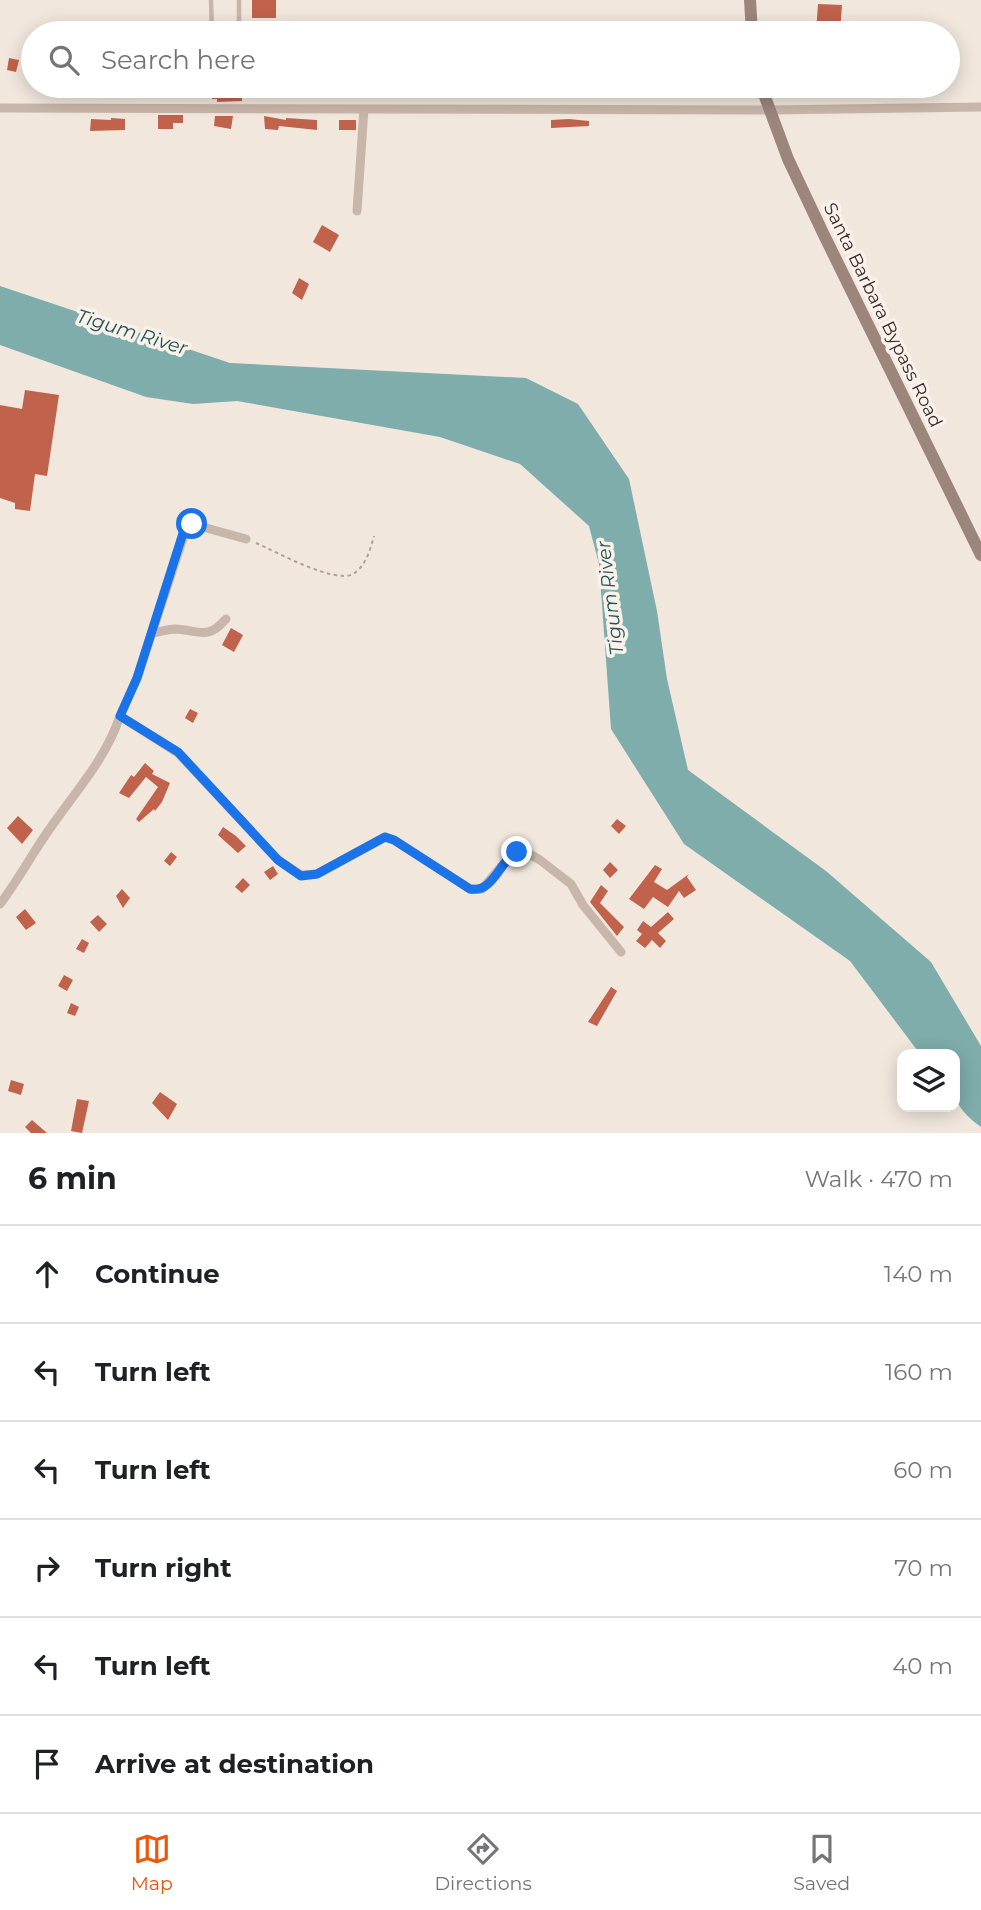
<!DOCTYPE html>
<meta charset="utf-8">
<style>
body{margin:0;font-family:Montserrat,sans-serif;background:#f6f6f6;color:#202124}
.controls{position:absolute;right:21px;bottom:21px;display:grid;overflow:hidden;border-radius:14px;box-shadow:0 4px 18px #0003}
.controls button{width:63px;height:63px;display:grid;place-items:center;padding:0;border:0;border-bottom:2px solid #e0e0e0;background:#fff;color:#202124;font:35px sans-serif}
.stop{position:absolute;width:21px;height:21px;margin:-16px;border:5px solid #1a73e8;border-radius:50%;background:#fff}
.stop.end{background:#1a73e8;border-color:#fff;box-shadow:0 2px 7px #0008}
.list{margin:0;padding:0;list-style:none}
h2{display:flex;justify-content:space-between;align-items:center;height:91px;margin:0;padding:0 28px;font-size:30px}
h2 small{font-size:23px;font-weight:400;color:#757577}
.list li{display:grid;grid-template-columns:46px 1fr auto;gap:21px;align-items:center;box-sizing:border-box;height:98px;padding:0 28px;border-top:2px solid #e0e0e0}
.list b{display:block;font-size:26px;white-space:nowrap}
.list em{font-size:23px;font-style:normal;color:#757577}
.icon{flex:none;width:38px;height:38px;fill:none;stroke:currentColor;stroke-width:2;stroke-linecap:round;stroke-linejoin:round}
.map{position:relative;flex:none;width:981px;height:1133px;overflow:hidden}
.search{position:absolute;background:#fff;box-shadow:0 4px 18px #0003;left:21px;right:21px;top:21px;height:77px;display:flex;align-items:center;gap:18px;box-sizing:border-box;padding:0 24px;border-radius:38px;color:#757577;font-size:26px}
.sheet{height:679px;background:#fff}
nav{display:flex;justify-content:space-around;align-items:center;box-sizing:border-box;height:98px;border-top:2px solid #e0e0e0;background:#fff;font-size:19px;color:#757577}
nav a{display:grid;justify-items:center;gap:4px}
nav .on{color:#ea580c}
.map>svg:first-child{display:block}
.water{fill:#7eadac}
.building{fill:#c0624c}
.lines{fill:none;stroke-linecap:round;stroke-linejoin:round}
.path{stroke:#b5a094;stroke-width:2;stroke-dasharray:3.5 3.5;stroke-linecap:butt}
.service{stroke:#c9b6aa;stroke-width:4.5}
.minor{stroke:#c9b6aa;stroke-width:9}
.secondary{stroke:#9c857b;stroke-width:12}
.route{stroke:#1a73e8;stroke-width:9}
.labels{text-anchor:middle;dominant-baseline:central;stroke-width:7;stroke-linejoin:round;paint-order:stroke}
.street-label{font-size:18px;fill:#372c29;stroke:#f9f1ea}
.water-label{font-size:19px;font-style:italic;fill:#205656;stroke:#f9f1ea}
</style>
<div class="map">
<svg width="981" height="1133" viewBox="0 0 981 1133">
<rect width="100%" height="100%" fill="#f1e7dd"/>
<!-- water -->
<path class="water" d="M0,286L230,363L526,378L578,404L629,479L657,611L667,679L688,770L826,871L931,962L981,1046V1127C948,1103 955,1092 955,1054H920L850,961L684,844L611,729L599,564L589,526L520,464L440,437L237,401L193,404L146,397L0,345Z"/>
<!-- building -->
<path class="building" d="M252,0H276V18H252Z
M818,4L842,5L840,33H816Z
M9,58L19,60L16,72L7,70Z
M172,86H183V96H171Z
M227,88L242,89V101L217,102V99H212V91H227Z
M158,115H183V123H173V129H158Z
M215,116H233L231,129L214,126Z
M264,116L286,120V118L317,120V130L279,126L278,130L265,129Z
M111,118L125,119V130L90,131L91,119L111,120Z
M569,119L589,121V126L551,128V120Z
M339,120H356V130H339Z
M322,225L339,235L330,252L313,242Z
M299,278L309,284L302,300L292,293Z
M25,390L59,395L47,476L35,474L30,511L15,509V503L0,498V405L22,409Z
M231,628L243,635L234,652L222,645Z
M190,709L198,713L193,723L185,718Z
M145,763L154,771L152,774L170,783L162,802L155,811L154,809L139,822L136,819L158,787L146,777L129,798L119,793L131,775L134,777Z
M18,816L33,830L22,844L7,828Z
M617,819L626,826L619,834L611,826Z
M223,827L236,836L246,846L238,853L218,835Z
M171,852L177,857L170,866L164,861Z
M610,862L618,870L610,878L603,870Z
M655,865L662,869L654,882L667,890L689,874L687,877L696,890L684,898L679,891L668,907L653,897L644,909L629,899Z
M273,866L278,874L270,880L264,872Z
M243,878L250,885L242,893L235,887Z
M601,885L608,891L600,903L624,927L617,936L590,902Z
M122,889L130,898L123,908L116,896Z
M25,909L36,923L26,930L16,917Z
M668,912L674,919L658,933L666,941L660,948L652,940L645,948L636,941L642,934L637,930L643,921L651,927Z
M98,915L107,924L99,932L90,922Z
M82,939L89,943L84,953L76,949Z
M64,975L73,980L67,991L58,986Z
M611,987L617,991L597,1026L588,1022Z
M71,1003L79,1007L75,1016L67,1013Z
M11,1080L24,1084L21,1095L8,1091Z
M160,1092L177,1104L168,1120L152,1103Z
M77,1099L89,1101L82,1133L71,1131Z
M32,1120L47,1133H31L25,1127Z"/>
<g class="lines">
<!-- path -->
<path class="path" d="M256,543C277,552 334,584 353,574C366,566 370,550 374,536"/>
<!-- service -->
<path class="service" d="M211,0L212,33
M239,33V0"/>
<!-- minor -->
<path class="minor" d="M0,108L769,110L981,107
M357,211L364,109
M153,633C160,632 168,629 175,629C199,630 207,641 226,619
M120,716L137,678L187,526L192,524L246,539
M0,904C19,879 33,852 51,827C77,790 106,758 120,716L178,753L278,860L301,875L317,874L385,837L394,840L470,889H482L512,854L524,851L540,860L571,884L583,905L621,952"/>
<!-- secondary -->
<path class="secondary" d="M750,0L752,33
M761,86L788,159L823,233L981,555"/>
</g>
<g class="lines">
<!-- route -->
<path class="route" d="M192,524L184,530L137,678L120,716L178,752L278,860L301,876L317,874L385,837L394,840L470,889C494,893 499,861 517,852"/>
</g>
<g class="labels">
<!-- street labels -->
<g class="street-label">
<text transform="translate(883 315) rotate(64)">Santa Barbara Bypass Road</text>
</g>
<!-- water labels -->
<g class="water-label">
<text transform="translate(132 332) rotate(17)">Tigum River</text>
<text transform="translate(610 598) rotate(-97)">Tigum River</text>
</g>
</g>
</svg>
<div class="controls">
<button><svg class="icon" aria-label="layers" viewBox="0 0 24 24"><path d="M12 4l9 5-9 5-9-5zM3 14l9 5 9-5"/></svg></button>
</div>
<div class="stop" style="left:192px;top:524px"></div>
<div class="stop end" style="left:517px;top:852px"></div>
<div class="search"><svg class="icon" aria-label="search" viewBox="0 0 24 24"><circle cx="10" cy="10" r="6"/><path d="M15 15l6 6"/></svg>Search here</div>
</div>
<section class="sheet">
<h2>6 min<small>Walk · 470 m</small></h2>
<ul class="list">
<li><svg class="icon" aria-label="ahead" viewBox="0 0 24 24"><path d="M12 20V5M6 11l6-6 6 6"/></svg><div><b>Continue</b></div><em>140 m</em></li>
<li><svg class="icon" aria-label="left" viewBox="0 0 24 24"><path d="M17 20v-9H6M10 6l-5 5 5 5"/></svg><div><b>Turn left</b></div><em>160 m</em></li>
<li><svg class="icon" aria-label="left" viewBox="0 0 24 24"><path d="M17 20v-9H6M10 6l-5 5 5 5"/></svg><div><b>Turn left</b></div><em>60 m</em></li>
<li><svg class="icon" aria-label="right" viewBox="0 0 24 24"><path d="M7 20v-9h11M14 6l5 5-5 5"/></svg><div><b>Turn right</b></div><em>70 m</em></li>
<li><svg class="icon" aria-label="left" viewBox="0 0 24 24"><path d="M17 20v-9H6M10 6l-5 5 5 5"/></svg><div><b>Turn left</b></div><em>40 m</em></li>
<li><svg class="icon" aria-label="arrive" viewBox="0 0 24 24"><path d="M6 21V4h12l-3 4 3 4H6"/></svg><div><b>Arrive at destination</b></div></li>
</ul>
</section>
<nav>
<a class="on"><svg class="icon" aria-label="map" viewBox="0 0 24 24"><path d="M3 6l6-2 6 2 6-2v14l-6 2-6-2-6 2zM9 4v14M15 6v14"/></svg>Map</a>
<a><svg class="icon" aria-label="directions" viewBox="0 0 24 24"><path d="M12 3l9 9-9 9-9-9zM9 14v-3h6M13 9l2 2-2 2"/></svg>Directions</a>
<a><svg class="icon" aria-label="saved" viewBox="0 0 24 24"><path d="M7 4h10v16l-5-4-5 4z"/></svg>Saved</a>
</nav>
